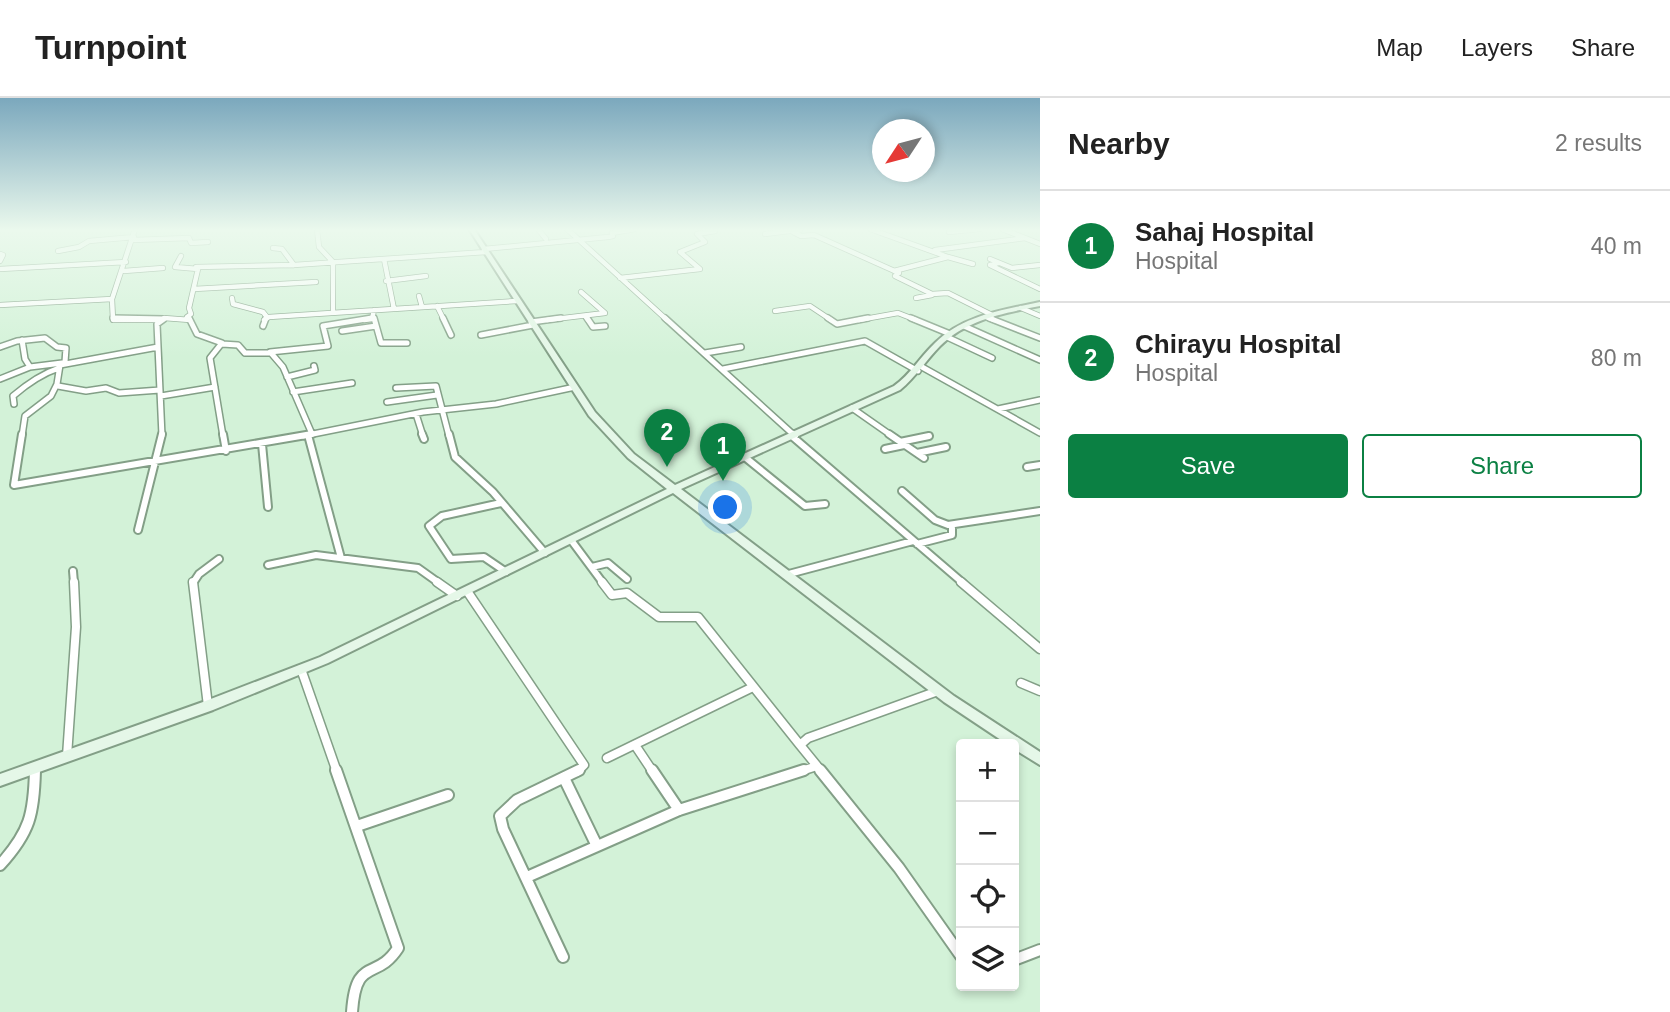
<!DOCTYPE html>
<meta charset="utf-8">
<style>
body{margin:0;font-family:Helvetica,sans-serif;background:#f2f2f2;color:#222}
.controls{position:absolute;right:21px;bottom:21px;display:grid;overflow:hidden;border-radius:7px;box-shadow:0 4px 10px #0003}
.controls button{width:63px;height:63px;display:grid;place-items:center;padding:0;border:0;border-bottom:2px solid #e0e0e0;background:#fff;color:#222;font:35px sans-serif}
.compass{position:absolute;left:872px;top:21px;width:63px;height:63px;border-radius:50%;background:#fff;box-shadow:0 4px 10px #0003;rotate:234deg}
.you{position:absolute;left:726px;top:410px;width:24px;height:24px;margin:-18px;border:5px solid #fff;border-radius:50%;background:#1a73e8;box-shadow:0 0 0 10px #1a73e833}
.badge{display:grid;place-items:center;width:46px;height:46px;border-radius:50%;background:#0b8043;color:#fff;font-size:23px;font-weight:700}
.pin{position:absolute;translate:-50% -58px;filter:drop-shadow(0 2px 4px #0008)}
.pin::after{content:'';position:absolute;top:37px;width:24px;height:21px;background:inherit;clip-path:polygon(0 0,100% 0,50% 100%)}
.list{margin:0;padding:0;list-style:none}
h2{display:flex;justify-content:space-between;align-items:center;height:91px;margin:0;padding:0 28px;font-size:30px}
h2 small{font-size:23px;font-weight:400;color:#767676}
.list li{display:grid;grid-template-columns:46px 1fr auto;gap:21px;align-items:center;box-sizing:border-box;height:112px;padding:0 28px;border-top:2px solid #e0e0e0}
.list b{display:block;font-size:26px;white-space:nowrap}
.list p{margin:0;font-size:23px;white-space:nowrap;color:#767676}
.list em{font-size:23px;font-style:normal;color:#767676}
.actions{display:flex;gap:14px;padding:21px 28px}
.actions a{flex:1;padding:16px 0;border:2px solid #0b8043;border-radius:7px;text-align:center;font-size:24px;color:#0b8043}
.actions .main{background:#0b8043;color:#fff}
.icon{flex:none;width:38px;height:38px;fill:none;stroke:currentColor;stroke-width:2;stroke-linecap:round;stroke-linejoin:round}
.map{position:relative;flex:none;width:1040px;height:914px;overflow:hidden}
header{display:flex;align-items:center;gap:42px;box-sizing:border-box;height:98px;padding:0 35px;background:#fff;border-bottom:2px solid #e0e0e0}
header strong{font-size:33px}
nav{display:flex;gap:38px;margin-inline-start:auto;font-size:24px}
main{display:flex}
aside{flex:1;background:#fff}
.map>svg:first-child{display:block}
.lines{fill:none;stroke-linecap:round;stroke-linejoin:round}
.street-far4-casing{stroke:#839f87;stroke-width:6}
.street-far3-casing{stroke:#839f87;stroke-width:8}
.street-far2-casing{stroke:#839f87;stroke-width:10}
.street-far1-casing{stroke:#839f87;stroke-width:11}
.street-casing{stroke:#839f87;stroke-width:14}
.secondary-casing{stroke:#839f87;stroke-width:4}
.street-far4{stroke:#fff;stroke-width:4.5}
.street-far3{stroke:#fff;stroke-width:5}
.street-far2{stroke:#fff;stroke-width:6}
.street-far1{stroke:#fff;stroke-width:8}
.street{stroke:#fff;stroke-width:10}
.secondary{fill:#e5f7e8;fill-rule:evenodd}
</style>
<header>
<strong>Turnpoint</strong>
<nav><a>Map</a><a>Layers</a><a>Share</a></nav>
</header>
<main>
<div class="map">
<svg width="1040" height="914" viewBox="0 0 1040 914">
<rect width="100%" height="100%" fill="#d3f2d8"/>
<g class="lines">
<defs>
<path id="street-far4" d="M135,131L112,201L113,222H162
M317,131L319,149L333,164V214
M538,131L546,141
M567,131L667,222
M870,131L948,159L894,173
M1002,131L1040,146
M800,132L793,134L801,138L814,137L899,175L895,178L932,196L948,195L992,217
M949,134L979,131
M765,136L789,133
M133,142L189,140L191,145L208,144
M273,150L282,151L294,167
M484,151L608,139L613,138L612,135L635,131
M935,152L1025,140
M58,153L79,149L89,143L134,139
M0,156L3,157L0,163
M181,158L175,169L198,171L189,210L191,216L187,219
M948,159L973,166
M384,161L394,211
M990,161L1012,170L1040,167
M998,165L990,167L1040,191
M196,169L294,167L486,154
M0,171L126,164
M124,173L163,170
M620,180L700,171L680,154L705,144L697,136L715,133L713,131
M386,183L426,178
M194,191L316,184
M419,198L422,209
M232,200L233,206L263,214L267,219
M916,200L932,197
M0,207L112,201
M437,208L444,222
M1021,210L1040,218
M775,213L810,208L831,222
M585,218L588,222
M986,219L994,222
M164,220L190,222
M264,222L269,219L517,203
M364,222L372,221L374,212
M547,222L605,215L581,194
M859,222L898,215L916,222"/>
<path id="street-far3" d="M113,220L164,221L157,226L162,338
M189,220L197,236L222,245L210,260L223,338
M374,220L381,245H407
M443,220L451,237
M587,220L593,229L605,228
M665,220L795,338
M828,220L837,226L868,220
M911,220L950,236
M989,220L1040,240
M531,224L561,220
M263,228L266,220
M964,228L1040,262
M342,233L376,228
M481,237L533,227
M947,239L992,260
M22,242L25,261L30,269L62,265
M222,246L238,247L245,255H271L283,269L312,336
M0,249L17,243L45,240L57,249L66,250L65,264
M270,254L328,248L323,228L372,220
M705,255L741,249
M922,269L1040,335
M723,271L865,243L918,273
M287,279L315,272L314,268
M0,281L30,269
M58,288L86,293L106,290L119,295L160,292
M396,290L436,288L449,338
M293,294L352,285
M161,298L215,289
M387,304L437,297
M14,306L13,298C27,286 41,276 59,270
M852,310L892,338
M998,311L1040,302
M416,316L423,338
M22,338L25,318L51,298L57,286L60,267L158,249
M303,338L423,314L496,306L575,289"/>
<path id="street-far2" d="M22,336L14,387L312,336
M223,336L226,353
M422,336L424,341
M449,336L455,359L493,394L545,455
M793,336L795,338
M889,336L924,360
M308,337L341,460
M793,339L963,485
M900,344L929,338
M262,346L268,409
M885,351L904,347
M917,355L946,349
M746,360L805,408L825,406
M1027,369L1040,367
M902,393L935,422L948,427L1040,413
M501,405L442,418L429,428L451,461L484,459L506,474
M138,432L162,336
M571,442L603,485
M917,446L952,437V427
M268,467L316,457L418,470L439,485
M592,469L608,465L627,481
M73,473L74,485
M785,477L913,443
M193,485L199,476L219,461"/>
<path id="street-far1" d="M193,484L208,608
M437,484L457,498
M602,484L612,497L627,495L659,519H698L800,647
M961,484L1040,551
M467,493L584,667L577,674
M301,571L337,674
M1021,585L1040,593
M635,647L653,674
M67,658L76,529L74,484
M607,660L753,589
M35,674V670
M798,674L817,668
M822,674L800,647L808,640L938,593"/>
<path id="street" d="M336,672L398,850C376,884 356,857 352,914
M652,672L679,712
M820,672L899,770L961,858
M564,680L596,746
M357,728L448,697
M0,767C30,734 34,716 35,672
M527,779L679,712L804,672
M563,859L503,731L500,718L517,702L579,672
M1014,862L1040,852"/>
<path id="secondary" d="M469,131H474L595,314L634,356L675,387L894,288C911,276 920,259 935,245C963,217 1003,212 1040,204V208C1005,215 967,221 940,248C926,262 916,279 900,292L681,391L954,598L1040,654V667L1014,651V646H1007L944,604L673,395L328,565L213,612L0,688V676L203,604L320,559L667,391L628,360L589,318Z"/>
</defs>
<!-- street-far4 casing -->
<use href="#street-far4" class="street-far4-casing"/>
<!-- street-far3 casing -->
<use href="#street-far3" class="street-far3-casing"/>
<!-- street-far2 casing -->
<use href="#street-far2" class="street-far2-casing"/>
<!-- street-far1 casing -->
<use href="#street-far1" class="street-far1-casing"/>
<!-- street casing -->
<use href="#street" class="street-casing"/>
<!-- secondary casing -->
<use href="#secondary" class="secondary-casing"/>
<!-- street-far4 -->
<use href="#street-far4" class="street-far4"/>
<!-- street-far3 -->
<use href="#street-far3" class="street-far3"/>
<!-- street-far2 -->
<use href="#street-far2" class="street-far2"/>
<!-- street-far1 -->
<use href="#street-far1" class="street-far1"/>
<!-- street -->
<use href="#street" class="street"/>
<!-- secondary -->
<use href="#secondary" class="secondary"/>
</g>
<!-- sky -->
<linearGradient id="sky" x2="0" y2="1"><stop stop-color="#7ba8bd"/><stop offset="0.51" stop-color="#ebf9ed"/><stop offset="1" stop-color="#ebf9ed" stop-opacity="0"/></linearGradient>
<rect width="1040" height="259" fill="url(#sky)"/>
</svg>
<div class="controls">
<button>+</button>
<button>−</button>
<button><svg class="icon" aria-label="locate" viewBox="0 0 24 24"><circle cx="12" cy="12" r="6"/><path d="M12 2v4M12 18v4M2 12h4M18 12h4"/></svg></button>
<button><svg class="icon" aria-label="layers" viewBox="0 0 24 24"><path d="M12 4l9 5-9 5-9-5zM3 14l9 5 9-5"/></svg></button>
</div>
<svg class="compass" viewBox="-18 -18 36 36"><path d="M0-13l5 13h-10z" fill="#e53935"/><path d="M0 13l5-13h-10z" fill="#767676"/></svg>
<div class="you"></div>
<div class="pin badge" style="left:723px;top:383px">1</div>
<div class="pin badge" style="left:667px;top:369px">2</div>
</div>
<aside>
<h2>Nearby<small>2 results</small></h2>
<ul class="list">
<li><span class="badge">1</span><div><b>Sahaj Hospital</b><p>Hospital</p></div><em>40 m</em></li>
<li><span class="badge">2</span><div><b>Chirayu Hospital</b><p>Hospital</p></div><em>80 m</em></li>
</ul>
<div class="actions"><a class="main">Save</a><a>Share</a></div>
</aside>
</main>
